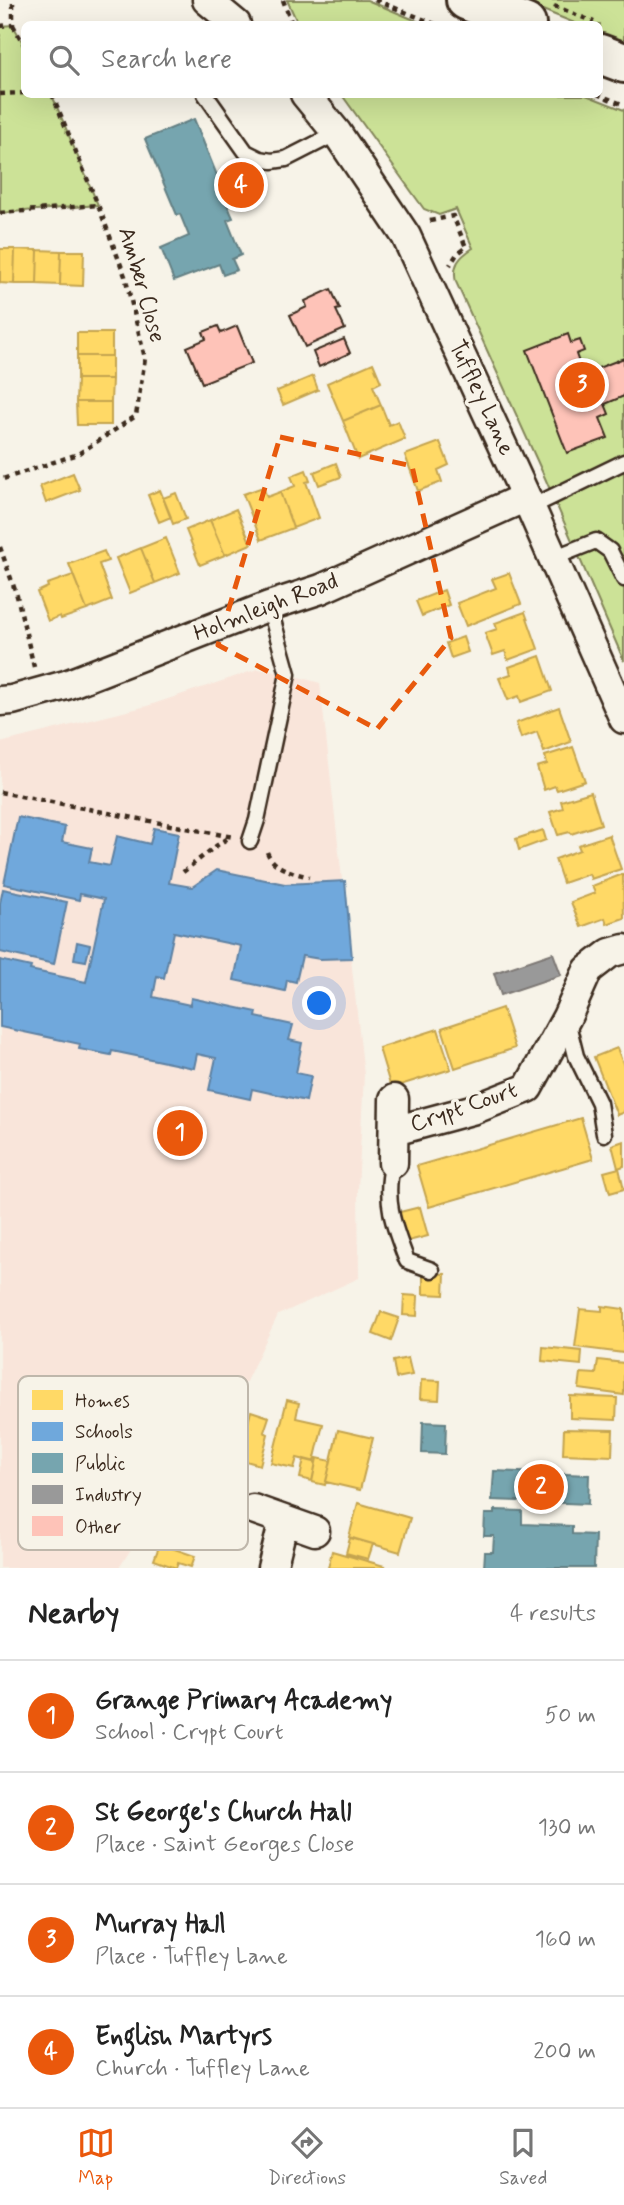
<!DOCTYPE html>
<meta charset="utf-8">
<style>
body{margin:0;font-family:Mynerve,sans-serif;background:#f2f2f2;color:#222}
.you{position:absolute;left:320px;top:1004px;width:24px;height:24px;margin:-18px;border:5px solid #fff;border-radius:50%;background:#1a73e8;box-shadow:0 0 0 10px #1a73e833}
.badge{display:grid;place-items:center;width:46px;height:46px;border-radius:50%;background:#ea580c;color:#fff;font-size:23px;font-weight:700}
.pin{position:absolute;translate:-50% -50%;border:4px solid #fff;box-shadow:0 2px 7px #0006}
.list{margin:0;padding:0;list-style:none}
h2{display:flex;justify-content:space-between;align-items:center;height:91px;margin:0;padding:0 28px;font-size:30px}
h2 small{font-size:23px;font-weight:400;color:#767676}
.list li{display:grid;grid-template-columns:46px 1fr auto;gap:21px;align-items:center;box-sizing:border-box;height:112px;padding:0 28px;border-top:2px solid #e0e0e0}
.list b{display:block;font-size:26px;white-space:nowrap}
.list p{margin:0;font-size:23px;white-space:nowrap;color:#767676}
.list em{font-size:23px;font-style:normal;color:#767676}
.icon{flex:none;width:38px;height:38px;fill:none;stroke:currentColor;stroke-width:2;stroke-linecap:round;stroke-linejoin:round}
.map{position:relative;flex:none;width:624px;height:1568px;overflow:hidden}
.search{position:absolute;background:#fff;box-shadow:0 7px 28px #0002;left:21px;right:21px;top:21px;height:77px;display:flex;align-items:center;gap:18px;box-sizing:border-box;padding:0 24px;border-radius:10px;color:#767676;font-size:26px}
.sheet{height:539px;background:#fff}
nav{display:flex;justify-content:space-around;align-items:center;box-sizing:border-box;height:98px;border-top:2px solid #e0e0e0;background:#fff;font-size:19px;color:#767676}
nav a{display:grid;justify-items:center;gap:4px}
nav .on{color:#ea580c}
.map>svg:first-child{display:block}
.built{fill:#f9e5da}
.green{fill:#cce297;stroke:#84865a;stroke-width:2}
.homes{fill:#ffd966;stroke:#c4a450;stroke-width:2}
.schools{fill:#6fa8dc;stroke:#5f82a3;stroke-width:2}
.public{fill:#76a5af;stroke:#648084;stroke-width:2}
.industry{fill:#999;stroke:#7d7874;stroke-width:2}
.building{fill:#fec3b8;stroke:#3b2a1e;stroke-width:2}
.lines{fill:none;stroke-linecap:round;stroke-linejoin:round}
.service-casing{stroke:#3b2a1e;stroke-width:19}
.minor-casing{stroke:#3b2a1e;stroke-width:33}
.trunk-casing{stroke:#3b2a1e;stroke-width:44}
.path{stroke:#3b2a1e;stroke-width:4.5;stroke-dasharray:5 5;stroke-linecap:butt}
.service{stroke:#f7f3e8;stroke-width:14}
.minor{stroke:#f7f3e8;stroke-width:28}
.trunk{stroke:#f7f3e8;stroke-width:38}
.marked{fill:none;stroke:#e8590c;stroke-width:5;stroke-dasharray:14 9;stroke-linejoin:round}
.labels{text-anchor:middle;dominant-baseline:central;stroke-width:7;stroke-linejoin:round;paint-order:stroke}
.street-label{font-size:23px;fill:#3b2a1e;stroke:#f7f3e8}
.key{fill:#f7f3e8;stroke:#bfb7ab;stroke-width:2}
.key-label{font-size:19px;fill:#3b2a1e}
</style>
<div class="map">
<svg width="624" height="1568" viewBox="0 0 624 1568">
<rect width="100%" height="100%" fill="#f7f3e8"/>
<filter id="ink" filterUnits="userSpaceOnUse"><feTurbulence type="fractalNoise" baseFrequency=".0143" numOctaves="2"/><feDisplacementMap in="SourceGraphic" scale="14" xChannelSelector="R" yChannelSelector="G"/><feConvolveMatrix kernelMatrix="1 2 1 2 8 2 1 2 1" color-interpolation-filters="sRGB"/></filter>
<g filter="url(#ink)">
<!-- built -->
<path class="built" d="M258,669L288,674L320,683L364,1075L358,1190L359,1278L278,1315L239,1396L185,1464L119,1568H0V743L147,706Z"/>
<!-- green -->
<path class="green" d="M287,0H367L424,24H298Z
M518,0H624V44L600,34V24H577Z
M13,25L24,45V94L52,95L98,205L0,213V26Z
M342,95H586L624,110V661L545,478L456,282C452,265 459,257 473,248L456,209L439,215L424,209Z"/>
<!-- homes -->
<path class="homes" d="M0,249H15L14,284L0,283Z
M15,249L38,250L37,284H14Z
M38,250L61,251L60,285L37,284Z
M61,251H84L83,286L60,285Z
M77,333H112V356H77Z
M77,356H112V379H77Z
M373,363L381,382L373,386L381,405L343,421L327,383Z
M313,376L318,390L283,405L277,391Z
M77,379H112L111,402H76Z
M76,402H111V425H77Z
M381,405L389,425L398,421L405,439L358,459L343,421Z
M440,442L449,465L438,470L442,482L418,491L405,455Z
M336,463L341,477L319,485L314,472Z
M306,470L310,481L306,482L319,518L293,528L280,492L295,486L291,476Z
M73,473L80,490L46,503L40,486Z
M263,487L267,497L280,492L293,528L261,540L243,494Z
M160,490L171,517L159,522L148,495Z
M176,493L186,519L173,524L163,498Z
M236,509L251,544L225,555L210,520Z
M210,520L225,555L200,565L186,530Z
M166,538L180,573L155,583L141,548Z
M141,548L155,583L130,593L116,558Z
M104,551L108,561L99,564L112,600L87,610L69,564Z
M509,573L521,604L466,626L457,603L496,588L492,579Z
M73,575L87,610L61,619L60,616L48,621L37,592L48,587L47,584Z
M444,590L449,605L422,616L416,601Z
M525,612L538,649L508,660L505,651L493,655L485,633L497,629L495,623Z
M463,637L468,652L451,658L446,643Z
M540,656L552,691L521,702L519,696L508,700L499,678L511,674L509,667Z
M559,707L571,742L544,752L537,732L521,738L516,723Z
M573,747L585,781L557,790L555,786L544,790L537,767L547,764L545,756Z
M591,792L601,824L571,834L570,832L558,835L550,812L563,808L561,801Z
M543,830L546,840L519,850L516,839Z
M609,835L621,869L591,879L589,874L563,883L555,859L580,850L578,845Z
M623,874L624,918L607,924L605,918L581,927L571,902L595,893L592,886Z
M502,1008L515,1048L455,1068L442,1028Z
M438,1029L451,1069L391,1088L379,1048Z
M617,1048L624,1066V1112L617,1115L594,1057Z
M581,1118L593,1159L429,1207L417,1166Z
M624,1141V1166L618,1168L612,1145Z
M619,1168L624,1189L610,1193L604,1172Z
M420,1207L428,1236L404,1242L396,1213Z
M423,1273L445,1274L444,1295L423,1294Z
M404,1295L418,1296L417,1316L403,1315Z
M602,1306L624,1309V1353L575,1347L580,1309L602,1311Z
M381,1312L399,1318L391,1341L373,1334Z
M543,1347L582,1351L581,1365L542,1361Z
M408,1358L412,1375L396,1378L393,1361Z
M598,1360L624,1363V1395L579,1389L581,1373L596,1374Z
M421,1380L440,1381L439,1400L420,1399Z
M570,1396L617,1398L616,1420L570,1418Z
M287,1400L299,1403L296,1418L323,1424L314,1462L297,1458L294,1468L271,1463Z
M251,1411L269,1417L264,1432L268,1434L260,1465L221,1454L230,1422L247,1427Z
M564,1429L613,1430L612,1456L563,1454Z
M338,1430L373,1438L360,1490L326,1482Z
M317,1458L331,1461L325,1485L312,1482Z
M304,1459L316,1462L312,1481L300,1478Z
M358,1503L410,1518L400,1552L349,1537Z
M350,1538L373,1544L368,1559L346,1553Z
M160,1544L195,1556L191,1567L178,1563L176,1568L154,1560Z
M332,1551L384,1566L383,1568H328Z"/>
<!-- schools -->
<path class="schools" d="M18,817L65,827L62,842L92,848L89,862L110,866L117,836L150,844L154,828L179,833L169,883L192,887L217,870L285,884L345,881L352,958L320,959L302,956L296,982L287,980L285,991L234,980L241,946L174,932L164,978L157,976L153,997L190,1005L191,998L257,1012L256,1017L293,1025L289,1040L302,1043L296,1073L311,1076L306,1101L252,1089L250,1099L209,1090L216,1058L197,1054L194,1068L112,1051L111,1055L79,1049L80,1044L0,1027V960L31,967L30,970L86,982L104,899L80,894L79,900L4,884Z
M3,889L67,902L54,964L0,952V903Z
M77,942L90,945L86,961L74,959Z"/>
<!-- public -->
<path class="public" d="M194,119L225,195H223L233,218L227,220L241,255L232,259L237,270L223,275L219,264L174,281L161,248L189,236L180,214L177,215L145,139Z
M423,1422L446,1423L445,1454L422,1453Z
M494,1471L589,1475L588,1504L492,1500Z
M495,1510L522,1511V1524L572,1526V1534L595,1535L594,1568H484L485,1552H493L494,1536H484L485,1514H495Z"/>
<!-- industry -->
<path class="industry" d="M553,953L561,975L501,995L494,973Z"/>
<!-- building -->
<path class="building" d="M331,289L340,309L336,310L345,329L305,347L290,315L307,307L305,301Z
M218,326L221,333L237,326L252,363L202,383L187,347L206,339L203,332Z
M568,334L571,343L580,340L584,351L576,354L583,374L624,358V396L605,404L609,414L600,418L608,438L567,453L527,350Z
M344,339L350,353L319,367L313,352Z"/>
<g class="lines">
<defs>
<path id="service" d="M205,94L246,152L260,159L272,161L286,159L337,133
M531,507L624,462
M553,558L596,541L610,551L624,579
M250,841L257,820L288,674L269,606
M567,1020L576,1056L599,1103L604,1134
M393,1163C383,1199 394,1228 407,1261L432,1270"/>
<path id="minor" d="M207,0L236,24
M305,94L337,133L406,236L526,497L624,719
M0,701L12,700L66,685L269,606L321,589L526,497
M394,1131L475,1109L528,1088L567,1017L588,970L610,953L624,949
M393,1163L394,1099
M253,1509L315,1531
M272,1568L284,1520"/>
<path id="trunk" d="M466,0L526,24
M600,54L624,63"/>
</defs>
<!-- service casing -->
<use href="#service" class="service-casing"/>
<!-- minor casing -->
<use href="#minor" class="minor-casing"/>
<!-- trunk casing -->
<use href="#trunk" class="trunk-casing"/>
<!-- path -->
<path class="path" d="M283,0L292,24
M375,0L435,24
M554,6L594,22
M13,25L24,45
M0,26L13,25V0
M0,94L24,93
M52,94L98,205
M597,94L624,105
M0,213L98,205L125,276L145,358L136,416L78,454L0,480
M430,221L453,216L466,247L457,254L450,265
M0,547L17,596L34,667
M0,792L233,837
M267,852C274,869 292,872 309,877
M183,872L216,846L230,837"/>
<!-- service -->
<use href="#service" class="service"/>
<!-- minor -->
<use href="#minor" class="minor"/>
<!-- trunk -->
<use href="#trunk" class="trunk"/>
</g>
</g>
<!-- marked area -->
<path class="marked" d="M280,437L412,466L451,638L377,729L218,645Z"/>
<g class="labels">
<!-- street labels -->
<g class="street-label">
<text transform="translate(141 285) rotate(74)">Amber Close</text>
<text transform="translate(481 398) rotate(65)">Tuffley Lane</text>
<text transform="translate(266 608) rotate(-21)">Holmleigh Road</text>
<text transform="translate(464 1108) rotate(-19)">Crypt Court</text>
</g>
</g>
<!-- legend -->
<rect x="18" y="1376" width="230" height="174" rx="10" class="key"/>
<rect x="32" y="1390" width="31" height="20" fill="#ffd966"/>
<rect x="32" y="1422" width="31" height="19" fill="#6fa8dc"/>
<rect x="32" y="1453" width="31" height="20" fill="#76a5af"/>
<rect x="32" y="1485" width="31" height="19" fill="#999"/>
<rect x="32" y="1516" width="31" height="20" fill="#fec3b8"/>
<g class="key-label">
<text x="75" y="1407">Homes</text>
<text x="75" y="1438">Schools</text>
<text x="75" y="1470">Public</text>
<text x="75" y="1501">Industry</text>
<text x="75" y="1533">Other</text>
</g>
</svg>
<div class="you"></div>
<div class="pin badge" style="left:180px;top:1133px">1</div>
<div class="pin badge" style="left:541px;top:1487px">2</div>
<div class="pin badge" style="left:582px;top:385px">3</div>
<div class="pin badge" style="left:241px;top:185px">4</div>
<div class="search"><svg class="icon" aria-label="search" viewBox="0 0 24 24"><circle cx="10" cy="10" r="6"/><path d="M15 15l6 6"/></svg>Search here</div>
</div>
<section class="sheet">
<h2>Nearby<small>4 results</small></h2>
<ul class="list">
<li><span class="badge">1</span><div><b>Grange Primary Academy</b><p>School · Crypt Court</p></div><em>50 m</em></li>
<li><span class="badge">2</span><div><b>St George's Church Hall</b><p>Place · Saint Georges Close</p></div><em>130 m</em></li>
<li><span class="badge">3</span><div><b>Murray Hall</b><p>Place · Tuffley Lane</p></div><em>160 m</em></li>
<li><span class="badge">4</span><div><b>English Martyrs</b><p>Church · Tuffley Lane</p></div><em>200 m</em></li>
</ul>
</section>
<nav>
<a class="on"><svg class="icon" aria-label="map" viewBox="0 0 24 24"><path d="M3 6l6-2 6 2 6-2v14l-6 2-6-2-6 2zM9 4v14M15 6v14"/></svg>Map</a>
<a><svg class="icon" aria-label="directions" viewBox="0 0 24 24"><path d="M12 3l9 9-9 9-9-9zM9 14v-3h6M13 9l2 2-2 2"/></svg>Directions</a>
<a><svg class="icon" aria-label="saved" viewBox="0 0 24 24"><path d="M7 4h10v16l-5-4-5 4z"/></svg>Saved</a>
</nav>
